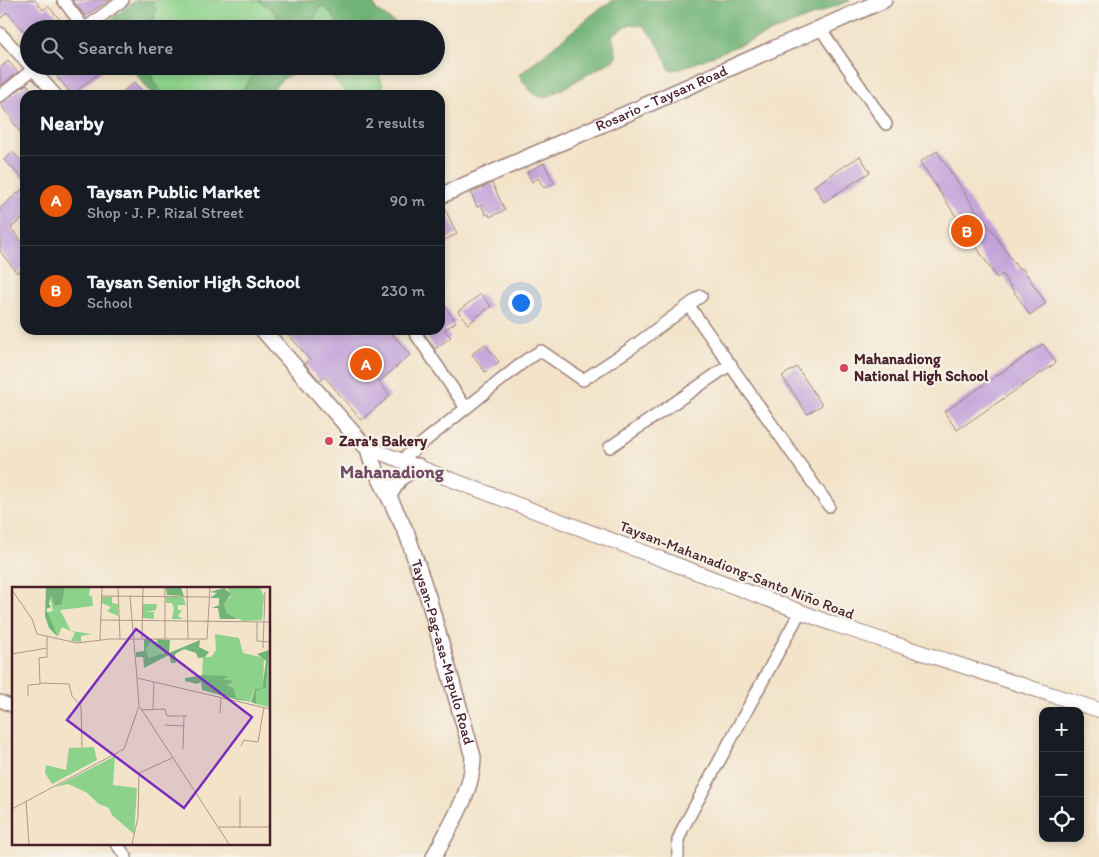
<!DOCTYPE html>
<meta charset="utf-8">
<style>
body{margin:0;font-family:Itim,sans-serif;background:#20242c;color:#f1f3f6}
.controls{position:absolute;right:15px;bottom:15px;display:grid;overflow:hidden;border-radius:10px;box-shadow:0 2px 8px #0003}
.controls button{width:45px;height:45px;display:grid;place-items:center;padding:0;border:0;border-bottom:1px solid #363941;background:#171b24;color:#f1f3f6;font:25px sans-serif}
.you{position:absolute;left:520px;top:302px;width:18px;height:18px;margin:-12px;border:4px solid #fff;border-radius:50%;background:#1a73e8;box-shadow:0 0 0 8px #1a73e833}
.badge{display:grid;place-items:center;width:32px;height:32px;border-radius:50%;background:#ea580c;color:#fff;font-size:16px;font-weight:700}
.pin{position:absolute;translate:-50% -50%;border:2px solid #fff;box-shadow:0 1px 5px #0006}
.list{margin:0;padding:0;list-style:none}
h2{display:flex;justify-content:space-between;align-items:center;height:65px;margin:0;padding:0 20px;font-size:21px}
h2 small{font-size:16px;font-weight:400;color:#9ea1a6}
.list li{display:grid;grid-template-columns:32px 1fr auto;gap:15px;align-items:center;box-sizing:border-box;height:90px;padding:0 20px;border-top:1px solid #363941}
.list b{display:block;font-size:19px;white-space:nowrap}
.list p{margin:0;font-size:16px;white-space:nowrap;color:#9ea1a6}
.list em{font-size:16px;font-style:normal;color:#9ea1a6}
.icon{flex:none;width:28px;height:28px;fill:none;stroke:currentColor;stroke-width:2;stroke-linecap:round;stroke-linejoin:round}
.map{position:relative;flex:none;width:1099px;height:857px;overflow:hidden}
.search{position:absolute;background:#171b24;box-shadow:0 2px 8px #0003;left:20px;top:20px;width:425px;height:55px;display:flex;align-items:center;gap:12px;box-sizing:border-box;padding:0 18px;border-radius:28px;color:#9ea1a6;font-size:19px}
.panel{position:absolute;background:#171b24;box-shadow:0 2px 8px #0003;left:20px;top:90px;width:425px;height:245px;border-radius:15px}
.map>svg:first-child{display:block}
.green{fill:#8dd28b;stroke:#6c785b}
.forest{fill:#72b477;stroke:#5e6a51}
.building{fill:#c1a1d9}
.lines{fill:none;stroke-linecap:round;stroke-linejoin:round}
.minor-casing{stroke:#9e817a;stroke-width:14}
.tertiary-casing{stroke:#9e817a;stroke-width:16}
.secondary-casing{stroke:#9e817a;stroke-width:18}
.minor{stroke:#fff;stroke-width:11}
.tertiary{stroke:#fff;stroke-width:14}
.secondary{stroke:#fff;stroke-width:15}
.poi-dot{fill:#d1495b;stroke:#f7f3e8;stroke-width:2}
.labels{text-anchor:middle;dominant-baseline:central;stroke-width:4.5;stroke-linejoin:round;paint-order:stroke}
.street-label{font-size:15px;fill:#4a1f2b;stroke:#f7f3e8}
.poi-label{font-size:15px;font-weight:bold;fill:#4a1f2b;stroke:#f7f3e8;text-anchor:start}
.quarter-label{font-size:18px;font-weight:bold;fill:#744c68;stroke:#f7f3e8}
.inset-road{fill:none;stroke:#af958a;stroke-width:1}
.view{fill:#7b2cbf;fill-opacity:0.15;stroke:#7b2cbf;stroke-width:2.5}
.inset-edge{fill:none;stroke:#4a1f2b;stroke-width:2.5}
</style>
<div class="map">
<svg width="1099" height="857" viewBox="0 0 1099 857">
<rect width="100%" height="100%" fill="#f7f3e8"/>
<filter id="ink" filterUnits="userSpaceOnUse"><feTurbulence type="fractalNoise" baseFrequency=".02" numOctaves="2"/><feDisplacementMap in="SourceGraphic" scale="10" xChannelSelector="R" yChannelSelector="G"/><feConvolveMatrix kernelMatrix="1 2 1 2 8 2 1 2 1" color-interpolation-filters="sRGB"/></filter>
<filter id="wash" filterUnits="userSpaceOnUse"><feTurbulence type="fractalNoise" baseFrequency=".0096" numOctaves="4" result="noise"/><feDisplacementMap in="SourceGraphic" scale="20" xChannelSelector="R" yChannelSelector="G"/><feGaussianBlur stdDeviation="1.12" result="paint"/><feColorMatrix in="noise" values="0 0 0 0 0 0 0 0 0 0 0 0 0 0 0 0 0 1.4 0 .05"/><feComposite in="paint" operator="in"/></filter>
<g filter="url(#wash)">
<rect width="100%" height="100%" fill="#f2e3c9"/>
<!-- green -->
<path class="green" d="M152,0H258L274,10L280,18L282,29H153L155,9Z
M320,6C334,9 333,20 342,29H312V23Z
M150,66H257L255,74L238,95H164L153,82Z
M324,66H376L383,86L373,95H347Z"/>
<!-- forest -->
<path class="forest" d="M136,0H152L155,8L153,29H104L102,26Z
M258,0H370L377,10L395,23L389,29H342C333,20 334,9 320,6L312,22V29H282C278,13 271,8 258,0Z
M613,0H851L680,69L670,70L659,46L644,26L631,24L612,35L617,58L546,98C532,97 527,86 519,75L593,14Z
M130,66H150L153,82L164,95H153Z
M257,66H304L283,79L267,95H238L255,74Z"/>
<g id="blocks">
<!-- building -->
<path class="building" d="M0,0H35L43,10L48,6L63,23L56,29H29V37L7,12L0,19Z
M72,0H110L85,16Z
M8,61L18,72L0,86V68Z
M67,66H108L72,95L56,75Z
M134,82L146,95H119Z
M27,84L36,95H25V139L0,103Z
M937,151L985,224L987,223L1019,270L1022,268L1046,303L1030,315L1002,274L997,278L920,162Z
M13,152L25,165V181L4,160Z
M860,156L870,172L824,202L814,186Z
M544,163L554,183L544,188L538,178L532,182L527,172Z
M492,183L505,210L490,217L489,214L486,215L481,205L477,207L471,193Z
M25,187V216L11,228L25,246V266L17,273L0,251V208Z
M440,205H443L457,234L440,242Z
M481,294L491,306L468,324L458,311Z
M440,299L456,322L444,330L451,337L435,349L422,330H440Z
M285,330H389L410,355L379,382L390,396L361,420L325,377L320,381L305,364L310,360Z
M485,344L499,362L485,372L472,354Z
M1043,344L1056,363L957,430L944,412Z
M797,367L822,405L807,414L782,376Z"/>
</g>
</g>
<g filter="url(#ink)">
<use href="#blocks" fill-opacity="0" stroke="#9e817a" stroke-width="1"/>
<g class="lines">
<defs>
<path id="minor" d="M63,0L85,29
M820,28L886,124
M84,29L123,0
M0,33L29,65
M30,66L56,95
M0,96L37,66
M689,306L829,506
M413,330L466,408
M610,447L731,364
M400,461L526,360L541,351L583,380L630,349L701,296
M0,701L14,707
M116,843L126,857
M678,857V840L683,828L800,612"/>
<path id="tertiary" d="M368,448L833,624L1099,710"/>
<g id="secondary">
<path id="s1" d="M440,196L884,0"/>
<path id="s2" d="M263,330L360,441L368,448L371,460L407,534L428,597L473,757C473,793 450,825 434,857"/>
<path d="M389,495L400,478L418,466"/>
</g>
</defs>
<!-- minor casing -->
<use href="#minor" class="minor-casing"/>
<!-- tertiary casing -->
<use href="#tertiary" class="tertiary-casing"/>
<!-- secondary casing -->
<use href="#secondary" class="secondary-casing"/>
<!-- minor -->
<use href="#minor" class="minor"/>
<!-- tertiary -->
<use href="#tertiary" class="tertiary"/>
<!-- secondary -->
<use href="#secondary" class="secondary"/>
</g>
</g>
<!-- markers -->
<g class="poi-dot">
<circle cx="844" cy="368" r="5"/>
<circle cx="329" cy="441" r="5"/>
</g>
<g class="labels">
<!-- street labels -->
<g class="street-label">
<text stroke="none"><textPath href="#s1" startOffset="242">Rosario - Taysan Road</textPath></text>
<text transform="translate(737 570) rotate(21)">Taysan-Mahanadiong-Santo Niño Road</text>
<text stroke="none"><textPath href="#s2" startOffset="376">Taysan-Pag-asa-Mapulo Road</textPath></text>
</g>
<!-- poi labels -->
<g class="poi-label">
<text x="854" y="359">Mahanadiong<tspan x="854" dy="17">National High School</tspan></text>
<text x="339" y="441">Zara's Bakery</text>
</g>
<!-- quarter labels -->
<g class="quarter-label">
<text x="392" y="472">Mahanadiong</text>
</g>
</g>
<!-- overview -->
<g transform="translate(12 587)">
<rect width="258" height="258" fill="#f2e3c9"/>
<path d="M53,1H78L77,8L80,9L81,19L48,23L59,44L80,47L69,49V55L59,54L63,46L50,40L46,49L36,32V25L41,24L38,10L50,17ZM215,1H248L252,9L250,33L231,34L215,26L212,18L219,9ZM90,10H100V16L106,17V29L95,24L99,20L90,16ZM154,10H171L174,18H166V23H170L166,29L171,32H160L162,21L160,16H154ZM131,17H145L144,23L134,25H142V32L131,31ZM203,47L227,51L231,66L252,71L251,101L242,103L238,115L224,111L215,98L223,94L211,92L216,89H190L191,70H199L204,63ZM133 63a9 9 0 1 1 18 0a9 9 0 1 1-18 0ZM257,63V120L244,117V104L254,101ZM82,160L85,173L40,197L33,186L34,178L54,183L57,161ZM103,169L101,198L125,201L122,247L100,228L97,221L87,217L74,205L56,197L43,200Z" fill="#8dd28b"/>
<path d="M34,1H53L50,17L43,19L39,9L37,17L42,24L39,20L34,22L46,50L37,41L33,29ZM154,1H169L172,9L155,8ZM212,1L219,7L212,18L215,26L226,32H208L206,21H200L207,18V11H198L205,6L198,5ZM132,52H140L133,63L137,71L152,66L144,52L158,53L157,66L188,53L187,60L197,65L193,70L186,71L184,66L172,62L163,67L164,76H159L157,68L132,81L131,70H124V65L132,64ZM257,63L254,101L244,104V117L239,115L243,102L251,101V96L254,74L245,67ZM192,88L217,89L211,92L223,94L215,98L222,102L224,111L236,114L226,113L190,103L189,95L185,97L173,94V91Z" fill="#72b477"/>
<path class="inset-road" d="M106,1L108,52M175,1L176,52M0,3L20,32L25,47L65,56L98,52H195L198,1M89,9L197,10M118,9L125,91M88,33L258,35M245,35V54L258,55M130,51L131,1M153,52V1M88,53L90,1M251,61L253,5M0,67L35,61M28,96L57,97L60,109L69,119L70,160M16,109V98L28,97L27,71L35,70V49M128,120L217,257M141,122L142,95M129,123L153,122L155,129H175M208,126L209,110M153,138L172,139M229,159L232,153L246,155L252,120M171,162L172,129M228,210V241M14,214L17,257M0,222L112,162L127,119L125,91L258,122M207,240H258M120,257L126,230L127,186L160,171"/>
<path class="view" d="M124,42L240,130L172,221L55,133Z"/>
<rect width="258" height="258" class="inset-edge"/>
</g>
</svg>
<div class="controls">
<button>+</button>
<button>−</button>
<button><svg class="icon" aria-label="locate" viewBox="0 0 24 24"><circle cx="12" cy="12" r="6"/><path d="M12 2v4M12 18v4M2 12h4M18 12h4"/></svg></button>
</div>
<div class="you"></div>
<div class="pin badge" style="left:366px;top:364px">A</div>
<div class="pin badge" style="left:967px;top:231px">B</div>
<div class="search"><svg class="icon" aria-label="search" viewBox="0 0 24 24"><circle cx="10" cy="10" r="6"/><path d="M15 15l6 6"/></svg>Search here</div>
<section class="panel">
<h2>Nearby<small>2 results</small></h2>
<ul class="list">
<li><span class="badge">A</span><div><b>Taysan Public Market</b><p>Shop · J. P. Rizal Street</p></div><em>90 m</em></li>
<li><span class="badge">B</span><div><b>Taysan Senior High School</b><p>School</p></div><em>230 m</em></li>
</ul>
</section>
</div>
